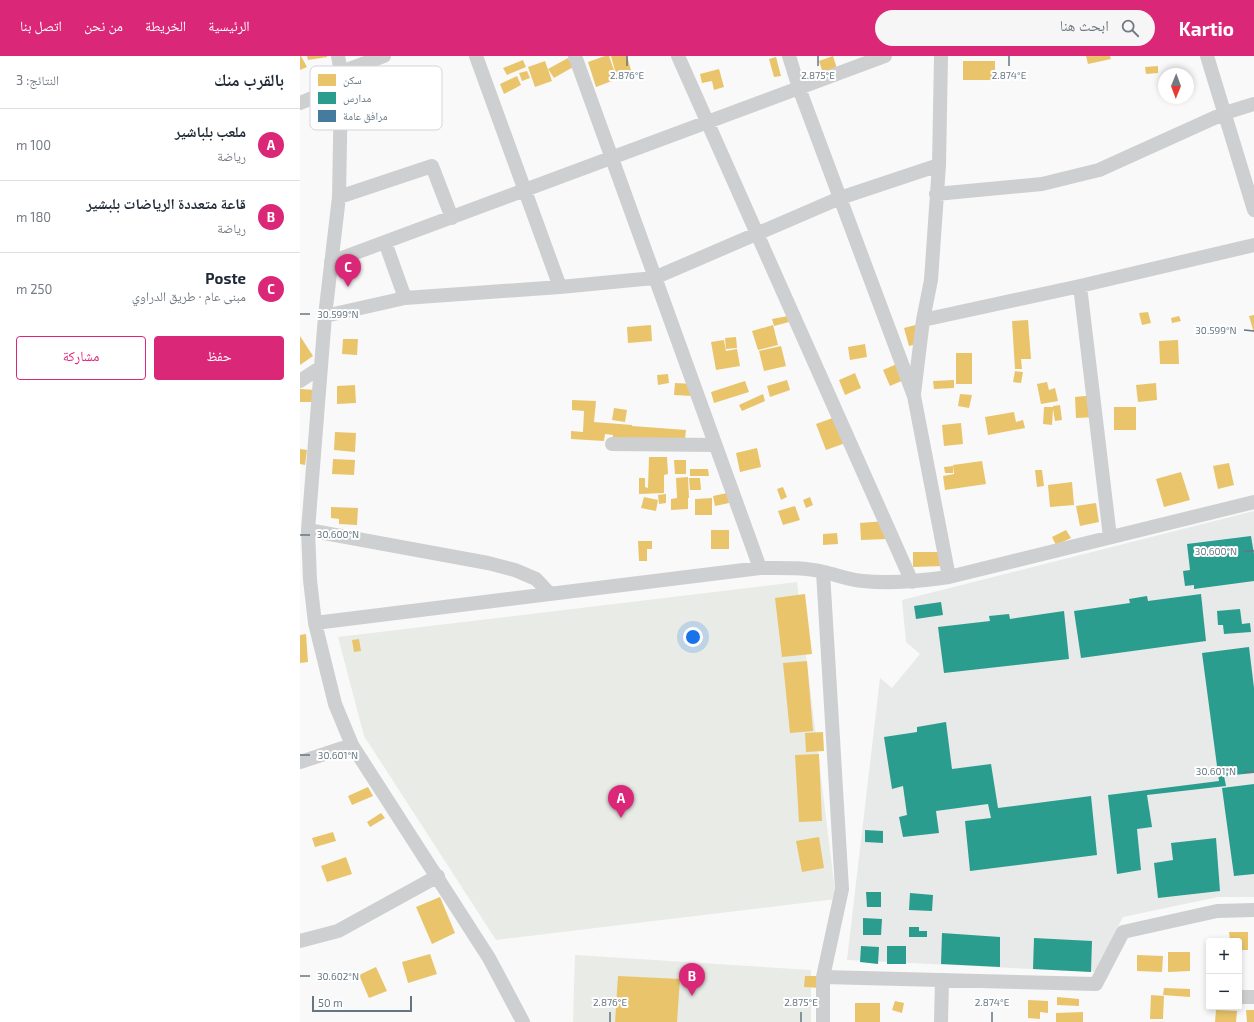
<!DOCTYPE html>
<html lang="ar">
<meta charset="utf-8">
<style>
body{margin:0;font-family:"Exo 2","Noto Naskh Arabic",sans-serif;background:#f6f6f7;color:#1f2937;direction:rtl}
.controls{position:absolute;right:12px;bottom:12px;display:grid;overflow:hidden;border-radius:4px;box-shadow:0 2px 6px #0003}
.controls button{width:36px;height:36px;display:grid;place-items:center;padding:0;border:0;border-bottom:1px solid #e0e1e3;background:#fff;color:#1f2937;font:20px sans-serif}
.compass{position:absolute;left:858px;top:12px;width:36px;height:36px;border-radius:50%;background:#fff;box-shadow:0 2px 6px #0003;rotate:181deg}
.scale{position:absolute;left:12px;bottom:10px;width:100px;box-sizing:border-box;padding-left:4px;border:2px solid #657683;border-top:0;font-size:11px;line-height:14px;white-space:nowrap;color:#657683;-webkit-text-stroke:3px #fff;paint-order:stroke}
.you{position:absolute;left:393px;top:581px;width:14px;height:14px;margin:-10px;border:3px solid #fff;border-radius:50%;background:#1a73e8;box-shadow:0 0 0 6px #1a73e833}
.badge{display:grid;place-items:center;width:26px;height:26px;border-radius:50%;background:#db2777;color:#fff;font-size:13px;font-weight:700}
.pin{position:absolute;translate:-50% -33px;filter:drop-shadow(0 1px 2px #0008)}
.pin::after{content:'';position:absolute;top:21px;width:14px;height:12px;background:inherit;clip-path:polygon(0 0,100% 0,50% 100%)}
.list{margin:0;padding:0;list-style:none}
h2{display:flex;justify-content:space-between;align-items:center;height:52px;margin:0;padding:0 16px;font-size:17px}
h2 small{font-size:13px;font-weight:400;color:#747a83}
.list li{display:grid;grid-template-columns:26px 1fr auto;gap:12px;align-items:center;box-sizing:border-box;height:72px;padding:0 16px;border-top:1px solid #e0e1e3}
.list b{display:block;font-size:15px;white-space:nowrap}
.list p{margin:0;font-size:13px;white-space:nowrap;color:#747a83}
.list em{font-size:13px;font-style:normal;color:#747a83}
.actions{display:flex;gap:8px;padding:12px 16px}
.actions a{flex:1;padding:9px 0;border:1px solid #db2777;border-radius:4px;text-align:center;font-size:14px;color:#db2777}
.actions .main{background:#db2777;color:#fff}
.icon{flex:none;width:22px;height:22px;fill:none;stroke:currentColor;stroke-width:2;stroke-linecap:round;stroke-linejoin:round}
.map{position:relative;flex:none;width:954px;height:966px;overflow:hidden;direction:ltr}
header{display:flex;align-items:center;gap:24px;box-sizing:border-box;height:56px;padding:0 20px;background:#db2777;color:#fff}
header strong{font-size:19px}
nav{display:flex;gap:22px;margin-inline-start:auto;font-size:14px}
.search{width:280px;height:36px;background:#f6f6f7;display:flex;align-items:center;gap:10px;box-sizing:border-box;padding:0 14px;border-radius:22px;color:#747a83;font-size:15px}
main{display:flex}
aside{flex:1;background:#fff}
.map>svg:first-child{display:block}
.built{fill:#e8e9e9}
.green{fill:#e8ebe6}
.homes{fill:#e9c46a}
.schools{fill:#2a9d8f}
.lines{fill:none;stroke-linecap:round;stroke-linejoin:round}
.minor{stroke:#cecfd0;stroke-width:14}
.ticks{fill:none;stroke:#657683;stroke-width:1.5}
.key{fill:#fff;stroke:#d1d6da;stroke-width:1}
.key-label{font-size:11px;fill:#657683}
.ticks-label{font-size:10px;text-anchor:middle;fill:#657683;stroke:#fff;stroke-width:4;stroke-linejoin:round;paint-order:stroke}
</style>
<header>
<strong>Kartio</strong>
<div class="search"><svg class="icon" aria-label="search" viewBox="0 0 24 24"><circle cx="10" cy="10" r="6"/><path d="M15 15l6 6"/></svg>ابحث هنا</div>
<nav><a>الرئيسية</a><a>الخريطة</a><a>من نحن</a><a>اتصل بنا</a></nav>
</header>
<main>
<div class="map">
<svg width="954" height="966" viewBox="0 0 954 966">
<rect width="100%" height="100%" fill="#f9f9f9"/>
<!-- built -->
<path class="built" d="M954,455V841H918L823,861L795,916L547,904L580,622L592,632L620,598L606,586L602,544Z"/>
<!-- green -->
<path class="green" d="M497,526L536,843L196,884L64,680L38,581Z
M275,899L511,914V966H273Z"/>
<!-- homes -->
<path class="homes" d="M0,0H1L7,11L0,14Z
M7,0H27V1L8,4Z
M305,0H309L317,23L296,31L288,6Z
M311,0H327L332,18L317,22Z
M533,0L539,19L525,23L519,5Z
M786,0H810L811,3L788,8Z
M476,1L481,20L474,21L469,3Z
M268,2L273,11L254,22L248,13Z
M223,4L226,11L207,19L203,12Z
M245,5L252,25L235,31L228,11Z
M663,5H695V24H663Z
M858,10V17L846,18L845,11Z
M419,13L424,31L414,34L412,25L402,27L400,18Z
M227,15L230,22L222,25L219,17Z
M217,20L221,29L204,38L200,28Z
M848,256L851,267L842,269L839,257Z
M954,259V277L949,260Z
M488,260L489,266L474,270L472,263Z
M879,260L881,265L872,267L871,262Z
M728,264L731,303H721L722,313H715L712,265Z
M623,267V286L609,290L604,272Z
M351,269L352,285L328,287L327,271Z
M473,269L478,289L458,294L452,275Z
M0,280L13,300L0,309Z
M436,281L437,292L426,293L425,282Z
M43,283H58L57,299L42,298Z
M424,284L426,295L437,293L440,310L416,314L411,286Z
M878,284L879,308H860L859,285Z
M565,288L567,301L550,304L548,291Z
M481,290L486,310L464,315L459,295Z
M656,297H672V328H656Z
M599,307L606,323L590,330L583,314Z
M715,315L723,316L721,327L713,326Z
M555,317L561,332L545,339L539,324Z
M368,318L369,327L358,329L357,319Z
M487,324L490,334L470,341L467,330Z
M654,324V332L634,333L633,325Z
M445,325L449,336L414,347L411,336Z
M747,326L749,334L755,332L758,345L741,348L737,328Z
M375,327L393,328V340L374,339Z
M856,327L857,344L838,346L836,329Z
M55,329L56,347L37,348V330Z
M0,333L16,334L15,346H0Z
M463,338L465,345L442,355L439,349Z
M660,338L672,339L669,352L658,350Z
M795,339L797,361L776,362L775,341Z
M272,344L296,345L294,366L332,369V370L386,374L384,392L312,387L313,379L305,378L304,385L271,383V375L283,376L284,355L272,354Z
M760,349L762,364L755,365L753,353L752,369L743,368L744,351H753V350Z
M814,351H836V374H814Z
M314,352L327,354L325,366L312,364Z
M714,356L716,366L723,364L725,372L688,379L685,361Z
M541,359L551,385L526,394L516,368Z
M661,367L663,388L644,390L642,369Z
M35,376L56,377L55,396L34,394Z
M457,392L461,411L440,416L436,397Z
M0,393L7,394L5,409L0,408Z
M349,401H367L368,418L364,419V437L339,438V422H345V431L348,432Z
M33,403L55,404L54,419L32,418Z
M374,404H386V418H375Z
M682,405L686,428L645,434L643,420L654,418L653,409Z
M929,407L934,429L918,433L913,410Z
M653,410V417H645L644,411Z
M390,413H408L409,420H390Z
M735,414H742L744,430L737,431Z
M881,416L890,444L864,451L856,423Z
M388,421L389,442H380H388V453L371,454V443L377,442L376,422Z
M389,422H400L401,434H390Z
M772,426L774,449L750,451L748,429Z
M483,431L487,441L481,444L477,433Z
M427,437L429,447L415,450L413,440Z
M366,438V447L359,448L358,439Z
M344,441L358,444L356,455L341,452Z
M510,441L513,449L506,452L503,444Z
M412,442V459H395V443Z
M796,447L799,466L780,470L776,450Z
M495,450L500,464L483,469L478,455Z
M31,451L58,452L57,469L39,468V463L31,462Z
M585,465L586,483L561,484L560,467Z
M411,474H429V493H411Z
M766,474L771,482L756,489L752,481Z
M537,477L538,488L523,489V478Z
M338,485H352V493H347V505H339Z
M613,496H643V510L613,511Z
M505,538L512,598L482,601L475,542Z
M6,578L8,606L0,607V579Z
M59,583L61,595L54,596L52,584Z
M507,605L513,675L490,677L483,607Z
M523,676L524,695L506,696L505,677Z
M519,698L522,765L499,766L495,699Z
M68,731L73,740L52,749L48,740Z
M81,757L85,762L70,771L67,766Z
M33,776L36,785L15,791L12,782Z
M519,781L524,812L502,816L496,785Z
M46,801L52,818L27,826L21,810Z
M140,841L155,877L132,888L116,851Z
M929,876H948V894H939V885H930Z
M868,896H890V915L868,916Z
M130,898L137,918L108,927L102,906Z
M837,899L863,900L862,916L837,915Z
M76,911L87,935L69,942L59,919Z
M318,920L380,923L377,966H315Z
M505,920H521V932L504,931Z
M864,932L890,933V941L863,939Z
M851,939L864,940L863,963H850Z
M757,941L779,943V950L757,949Z
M728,944L748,945V957L740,956V963L728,962Z
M595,945L604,947L602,957L592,954Z
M555,947H580V966H555Z
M916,954L937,955L936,966H915Z
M946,954H954V966H947Z
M783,956V966H756V957Z"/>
<!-- schools -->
<path class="schools" d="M951,480L954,498V525L894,533V529L885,530L883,515L890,514L887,488Z
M901,538L906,585L781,602L774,555L830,547L829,543L847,540L848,545Z
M641,546L643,559L616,563L614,550Z
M940,553L942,568L950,567L951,576L924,578L923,569H918L917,555Z
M764,555L769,603L644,617L638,571L690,565L689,560L709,558L710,563Z
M949,591L954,632V717L924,720L926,730L847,739L852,771L837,773L841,814L817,818L808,739L919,725L902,597Z
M646,666L652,713L691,708L698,752L791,740L797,799L670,815L665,765L691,762L688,748L636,755L639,777L603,781L599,761L607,759L603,730L592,733L584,681L617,676V671Z
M954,728V818L934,820L922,732Z
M565,774L583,775V787L565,786Z
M916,782L920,835L858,842L854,807L873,804L871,787Z
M566,836H581V851H567Z
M610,837L633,839L632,855L609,854Z
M563,862L582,863L581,879H563Z
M609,871H619V875H627V881H609Z
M642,877L700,881V911L641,908Z
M734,882L792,885L791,916L733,913Z
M561,890L579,891L578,908L560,906Z
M587,890H606V908H587Z"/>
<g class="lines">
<!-- minor -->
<path class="minor" d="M38,0L41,16V30L39,141L25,260L8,474L10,524L15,567L35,648L52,689L189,902L223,966
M176,0L260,231
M275,0L460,512
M378,0L612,526
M489,0L499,32L614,340L649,521
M907,0L954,154
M41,16L84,0
M0,47L41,30
M636,138L742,128L799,114L925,57L954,48
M39,141L132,110L152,162
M85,186L105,242
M31,206L585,0
M780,230L810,481
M25,260L105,242L260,231L354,222L540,142L639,109
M623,264L780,230L954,189
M0,325L21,311
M614,338L623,264L631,224L639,109L641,0
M312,388L415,389
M8,474L188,507L215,514L236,523L250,538
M15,567L460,512C481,512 503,511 524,516C537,519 550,524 563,525C592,528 620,525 649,521L954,446
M0,706L52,689
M0,885L38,875L138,820
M523,921L796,928L823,876L917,855L954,854
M939,941H954
M523,966V921L542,833L523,516
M641,966L642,924"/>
</g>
<!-- ticks -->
<path class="ticks" d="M327,10V0M518,10V0M709,10V0M0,258H10M944,274L954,275M0,479H10M944,495H954M0,699H10M944,716H954M0,920H10M310,966V956M501,966V956M692,966V956"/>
<!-- legend -->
<rect x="10" y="10" width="132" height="64" rx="6" class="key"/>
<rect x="18" y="18" width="18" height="12" fill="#e9c46a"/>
<rect x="18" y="36" width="18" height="12" fill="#2a9d8f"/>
<rect x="18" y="54" width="18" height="12" fill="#457b9d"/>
<g class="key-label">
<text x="43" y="28">سكن</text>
<text x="43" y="46">مدارس</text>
<text x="43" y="64">مرافق عامة</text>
</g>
<g class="ticks-label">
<text x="327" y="23">2.876°E</text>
<text x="518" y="23">2.875°E</text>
<text x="709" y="23">2.874°E</text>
<text x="38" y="262">30.599°N</text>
<text x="916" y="278">30.599°N</text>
<text x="38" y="482">30.600°N</text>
<text x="916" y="499">30.600°N</text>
<text x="38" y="703">30.601°N</text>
<text x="916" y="719">30.601°N</text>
<text x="38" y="924">30.602°N</text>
<text x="310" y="950">2.876°E</text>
<text x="501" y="950">2.875°E</text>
<text x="692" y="950">2.874°E</text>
</g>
</svg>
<div class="controls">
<button>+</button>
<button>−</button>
</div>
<svg class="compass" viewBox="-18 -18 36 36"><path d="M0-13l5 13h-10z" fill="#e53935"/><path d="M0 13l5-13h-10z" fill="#747a83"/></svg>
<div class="scale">50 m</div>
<div class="you"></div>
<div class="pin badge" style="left:321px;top:762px">A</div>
<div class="pin badge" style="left:392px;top:940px">B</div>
<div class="pin badge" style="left:48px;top:231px">C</div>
</div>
<aside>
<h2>بالقرب منك<small>النتائج: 3</small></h2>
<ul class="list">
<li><span class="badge">A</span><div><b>ملعب بلباشير</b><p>رياضة</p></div><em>100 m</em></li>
<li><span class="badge">B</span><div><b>قاعة متعددة الرياضات بلبشير</b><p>رياضة</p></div><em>180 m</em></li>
<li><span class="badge">C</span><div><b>Poste</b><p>مبنى عام · طريق الدراوي</p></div><em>250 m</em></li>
</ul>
<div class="actions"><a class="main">حفظ</a><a>مشاركة</a></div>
</aside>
</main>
